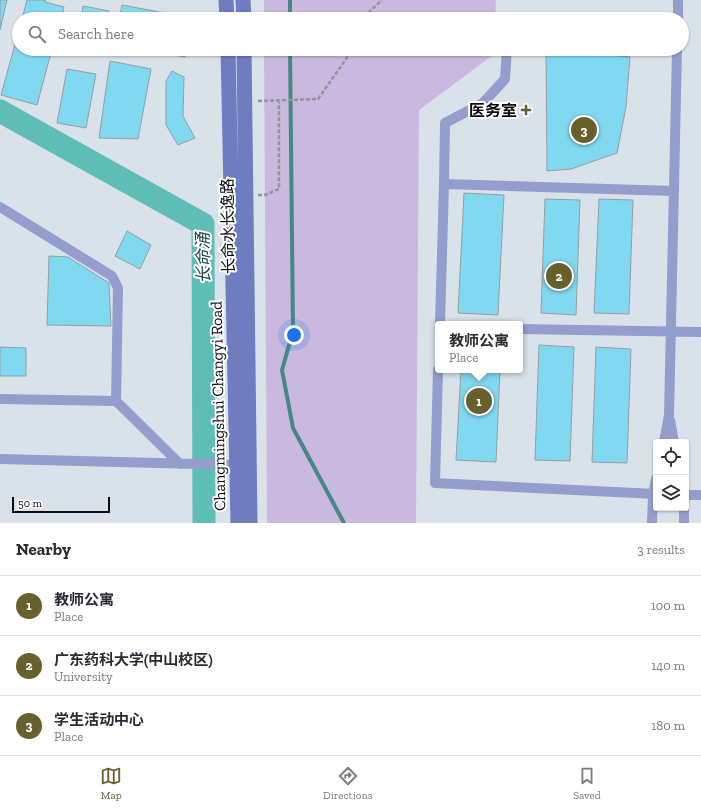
<!DOCTYPE html>
<meta charset="utf-8">
<style>
body{margin:0;font-family:"Zilla Slab","Noto Sans SC",serif;background:#f2f2f3;color:#2b2b33}
.controls{position:absolute;right:12px;bottom:12px;display:grid;overflow:hidden;border-radius:4px;box-shadow:0 1px 3px #0004}
.controls button{width:36px;height:36px;display:grid;place-items:center;padding:0;border:0;border-bottom:1px solid #e1e1e2;background:#fff;color:#2b2b33;font:20px sans-serif}
.scale{position:absolute;left:12px;bottom:10px;width:98px;box-sizing:border-box;padding-left:4px;border:2px solid #0a0d0f;border-top:0;font-size:11px;line-height:14px;white-space:nowrap;color:#0a0d0f;-webkit-text-stroke:3px #fff;paint-order:stroke}
.you{position:absolute;left:294px;top:335px;width:14px;height:14px;margin:-10px;border:3px solid #fff;border-radius:50%;background:#1a73e8;box-shadow:0 0 0 6px #1a73e833}
.badge{display:grid;place-items:center;width:26px;height:26px;border-radius:50%;background:#67602d;color:#fff;font-size:13px;font-weight:700}
.pin{position:absolute;translate:-50% -50%;border:2px solid #fff;box-shadow:0 1px 4px #0006}
.popup{position:absolute;left:435px;top:321px;width:88px;height:52px;box-sizing:border-box;display:grid;place-content:center;border-radius:4px;background:#fff;filter:drop-shadow(0 1px 3px #0005);font-size:13px;white-space:nowrap;color:#7c7c81}
.popup b{font-size:15px;color:#2b2b33}
.popup::after{content:'';position:absolute;left:50%;top:100%;margin-left:-8px;border:8px solid transparent;border-top-color:#fff}
.list{margin:0;padding:0;list-style:none}
h2{display:flex;justify-content:space-between;align-items:center;height:52px;margin:0;padding:0 16px;font-size:17px}
h2 small{font-size:13px;font-weight:400;color:#7c7c81}
.list li{display:grid;grid-template-columns:26px 1fr auto;gap:12px;align-items:center;box-sizing:border-box;height:60px;padding:0 16px;border-top:1px solid #e1e1e2}
.list b{display:block;font-size:15px;white-space:nowrap}
.list p{margin:0;font-size:13px;white-space:nowrap;color:#7c7c81}
.list em{font-size:13px;font-style:normal;color:#7c7c81}
.icon{flex:none;width:22px;height:22px;fill:none;stroke:currentColor;stroke-width:2;stroke-linecap:round;stroke-linejoin:round}
.map{position:relative;flex:none;width:701px;height:523px;overflow:hidden}
.search{position:absolute;background:#fff;box-shadow:0 1px 3px #0004;left:12px;right:12px;top:12px;height:44px;display:flex;align-items:center;gap:10px;box-sizing:border-box;padding:0 14px;border-radius:22px;color:#7c7c81;font-size:15px}
.sheet{height:232px;background:#fff}
nav{display:flex;justify-content:space-around;align-items:center;box-sizing:border-box;height:56px;border-top:1px solid #e1e1e2;background:#fff;font-size:11px;color:#7c7c81}
nav a{display:grid;justify-items:center;gap:2px}
nav .on{color:#67602d}
.map>svg:first-child{display:block}
.green{fill:#c9b9df}
.lines{fill:none;stroke-linecap:round;stroke-linejoin:round}
.stream{stroke:#458984;stroke-width:4}
.river{stroke:#5ebeb6;stroke-width:23}
.building{fill:#80d9f1;stroke:#939ea1}
.path{stroke:#8f959a;stroke-width:2.5;stroke-dasharray:4 2;stroke-linecap:butt}
.street{stroke:#949ecc;stroke-width:10}
.secondary{stroke:#6f7cbf;stroke-width:15}
.poi-dot{fill:#67602d;stroke:#fff;stroke-width:1.5}
.labels{text-anchor:middle;dominant-baseline:central;stroke-width:4;stroke-linejoin:round;paint-order:stroke}
.poi-label{font-size:16px;font-weight:bold;fill:#0a0d0f;stroke:#fff;text-anchor:end}
.street-label{font-size:16px;fill:#0a0d0f;stroke:#fff}
.water-label{font-size:17px;font-style:italic;fill:#194542;stroke:#fff}
</style>
<div class="map">
<svg width="701" height="523" viewBox="0 0 701 523">
<rect width="100%" height="100%" fill="#dae2e9"/>
<!-- green -->
<path class="green" d="M264,0H496L495,19H264Z
M264,49H493V55L419,110L416,523H267Z"/>
<g class="lines">
<!-- stream -->
<path class="stream" d="M290,0V19
M290,49L293,331L282,370L293,428L344,523"/>
<!-- river -->
<path class="river" d="M0,111L203,224L204,523"/>
</g>
<!-- building -->
<path class="building" d="M0,0H7L0,30Z
M27,0H46L45,2L64,7L61,19H22Z
M122,5L192,18V19H119Z
M83,6L109,11L108,19H81Z
M19,30V49H52L37,105L1,95Z
M141,49H186L185,57Z
M546,49L630,57L626,107L617,153L571,169L547,171Z
M110,61L151,69L138,139L99,138Z
M67,69L96,74L86,128L57,123Z
M172,71L184,77L183,116L195,138L178,145L166,125V81Z
M464,193L504,195L498,315L458,313Z
M545,199L580,200L576,315L541,313Z
M599,199L633,200L629,314L594,313Z
M127,231L151,245L140,269L115,256Z
M49,256L68,257L109,283L111,326L47,325Z
M539,345L574,347L570,461L535,460Z
M0,347L26,348V376H0Z
M596,347L631,349L627,463L592,462Z
M461,370H500L496,462L456,460Z"/>
<g class="lines">
<!-- path -->
<path class="path" d="M367,19L370,11L382,0
M258,101L318,99L353,49
M258,195H265L279,189V102"/>
<!-- street -->
<path class="street" d="M678,19V0
M444,184L445,123L483,103L505,79L507,49
M0,207L112,276L118,288L116,401
M440,324L444,184L674,191
M520,329L701,332
M438,370L435,483L656,494
M0,399L116,401L180,464
M670,420L674,442
M664,442L669,415L677,49
M0,459L238,465
M686,495H701
M652,523L653,494L656,479
M684,523V508"/>
<!-- secondary -->
<path class="secondary" d="M226,0L227,19
M243,0L244,19
M228,49L238,523
M244,49L250,523"/>
</g>
<!-- markers -->
<path class="poi-dot" d="M524 104h4v4h4v4h-4v4h-4v-4h-4v-4h4z"/>
<g class="labels">
<!-- poi labels -->
<g class="poi-label">
<text x="517" y="110">医务室</text>
</g>
<!-- street labels -->
<g class="street-label">
<text transform="translate(228 226) rotate(-91)">长命水长逸路</text>
<text transform="translate(218 406) rotate(-91)">Changmingshui Changyi Road</text>
</g>
<!-- water labels -->
<g class="water-label">
<text transform="translate(203 258) rotate(-91)">长命涌</text>
</g>
</g>
</svg>
<div class="controls">
<button><svg class="icon" aria-label="locate" viewBox="0 0 24 24"><circle cx="12" cy="12" r="6"/><path d="M12 2v4M12 18v4M2 12h4M18 12h4"/></svg></button>
<button><svg class="icon" aria-label="layers" viewBox="0 0 24 24"><path d="M12 4l9 5-9 5-9-5zM3 14l9 5 9-5"/></svg></button>
</div>
<div class="scale">50 m</div>
<div class="you"></div>
<div class="pin badge" style="left:479px;top:401px">1</div>
<div class="popup"><b>教师公寓</b>Place</div>
<div class="pin badge" style="left:559px;top:276px">2</div>
<div class="pin badge" style="left:584px;top:130px">3</div>
<div class="search"><svg class="icon" aria-label="search" viewBox="0 0 24 24"><circle cx="10" cy="10" r="6"/><path d="M15 15l6 6"/></svg>Search here</div>
</div>
<section class="sheet">
<h2>Nearby<small>3 results</small></h2>
<ul class="list">
<li><span class="badge">1</span><div><b>教师公寓</b><p>Place</p></div><em>100 m</em></li>
<li><span class="badge">2</span><div><b>广东药科大学(中山校区)</b><p>University</p></div><em>140 m</em></li>
<li><span class="badge">3</span><div><b>学生活动中心</b><p>Place</p></div><em>180 m</em></li>
</ul>
</section>
<nav>
<a class="on"><svg class="icon" aria-label="map" viewBox="0 0 24 24"><path d="M3 6l6-2 6 2 6-2v14l-6 2-6-2-6 2zM9 4v14M15 6v14"/></svg>Map</a>
<a><svg class="icon" aria-label="directions" viewBox="0 0 24 24"><path d="M12 3l9 9-9 9-9-9zM9 14v-3h6M13 9l2 2-2 2"/></svg>Directions</a>
<a><svg class="icon" aria-label="saved" viewBox="0 0 24 24"><path d="M7 4h10v16l-5-4-5 4z"/></svg>Saved</a>
</nav>
